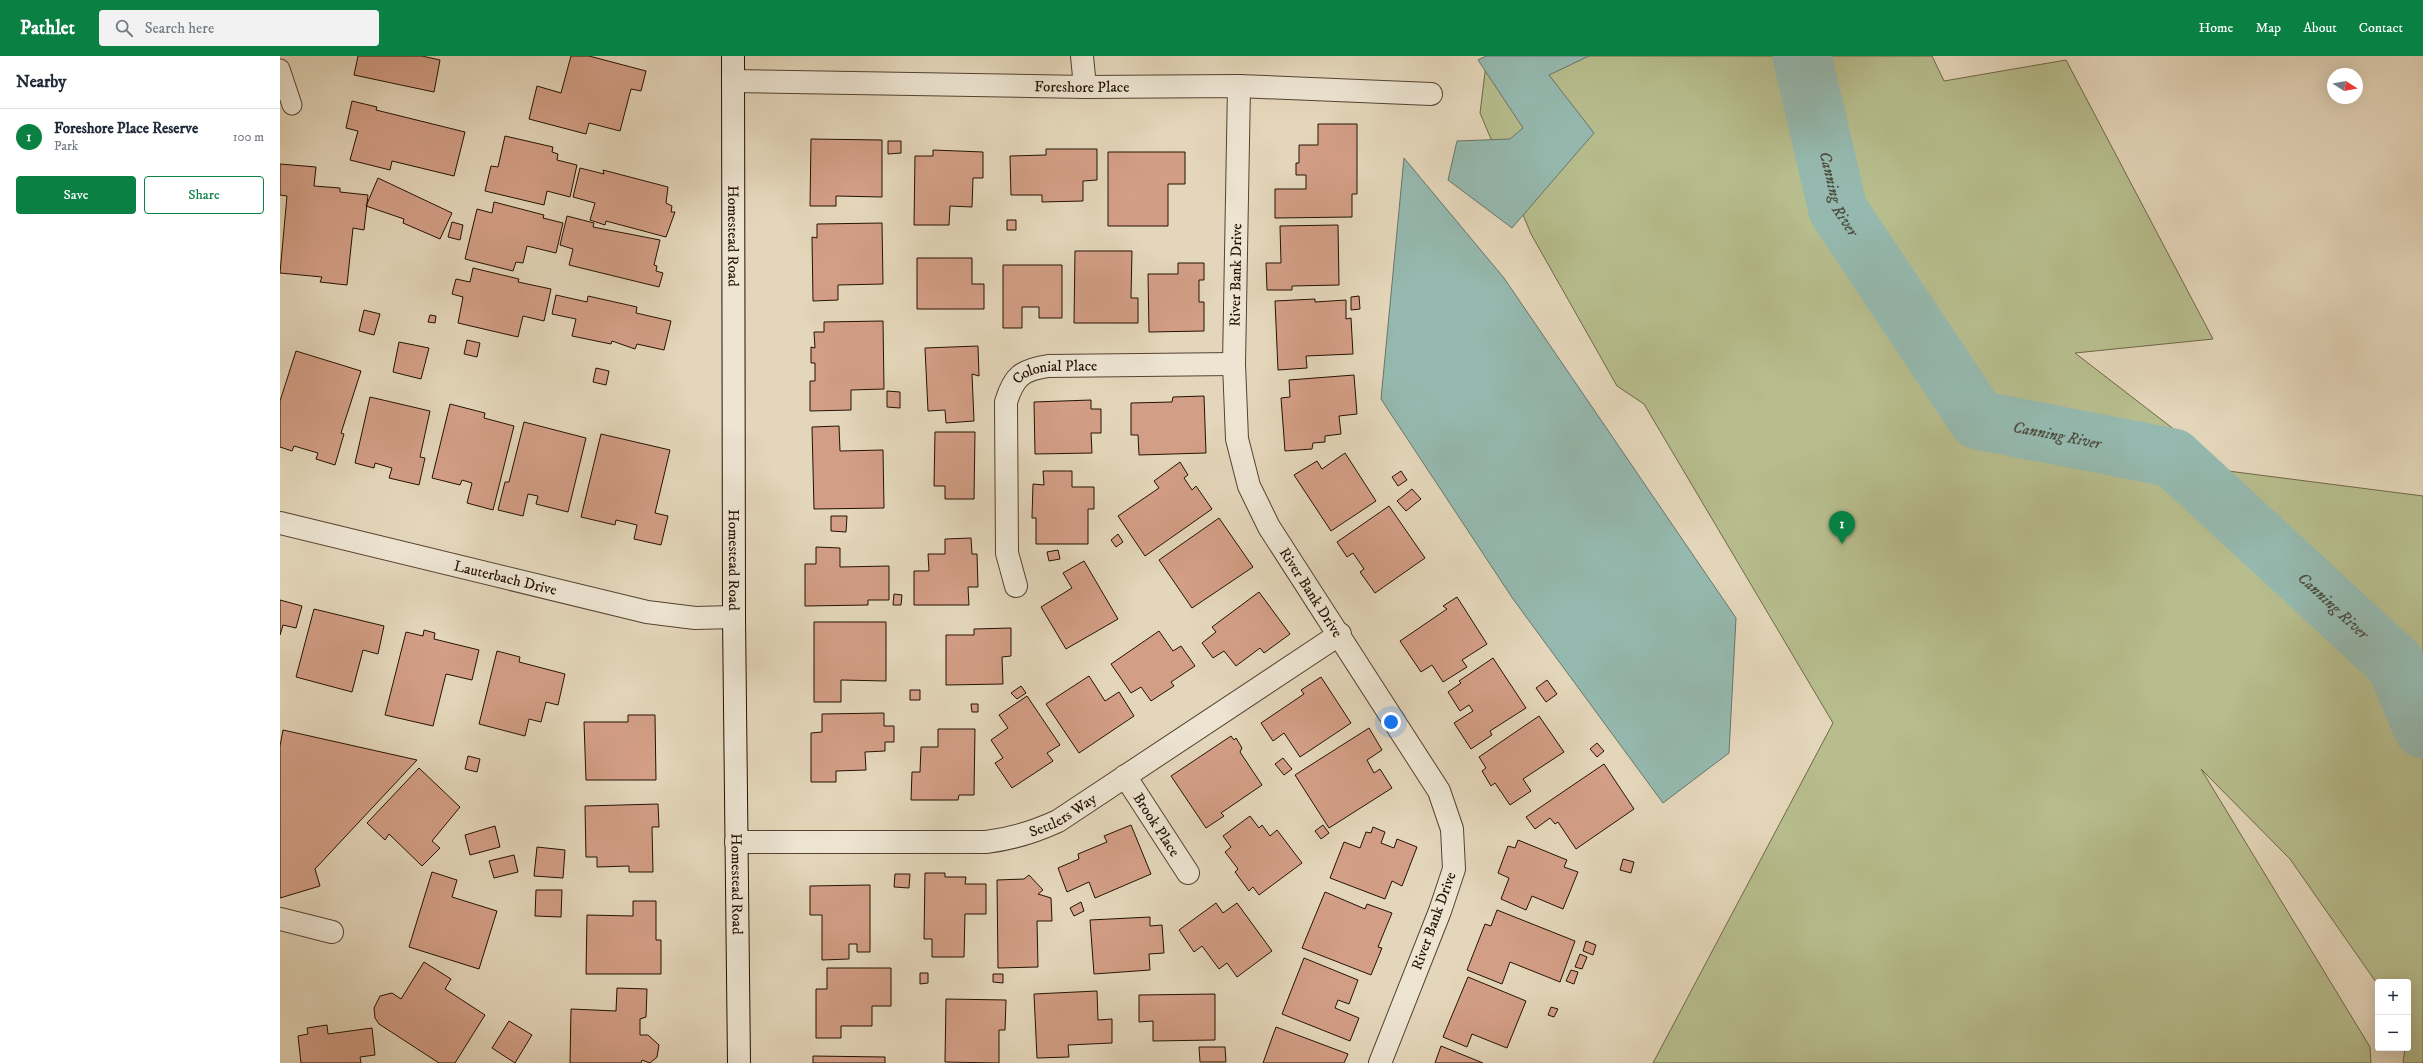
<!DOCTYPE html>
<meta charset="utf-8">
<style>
body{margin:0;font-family:"IM FELL DW Pica",serif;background:#f2f2f3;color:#1f2937}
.controls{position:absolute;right:12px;bottom:12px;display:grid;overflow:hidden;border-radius:4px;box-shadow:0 4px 16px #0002}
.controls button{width:36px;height:36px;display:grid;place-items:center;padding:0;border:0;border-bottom:1px solid #e0e1e3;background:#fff;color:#1f2937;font:20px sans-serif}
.compass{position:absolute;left:2047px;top:12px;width:36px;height:36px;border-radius:50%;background:#fff;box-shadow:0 4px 16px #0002;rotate:101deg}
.you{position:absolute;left:1111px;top:666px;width:14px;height:14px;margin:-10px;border:3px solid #fff;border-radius:50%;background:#1a73e8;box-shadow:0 0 0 6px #1a73e833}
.badge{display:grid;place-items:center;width:26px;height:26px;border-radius:50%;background:#0b8043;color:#fff;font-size:13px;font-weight:700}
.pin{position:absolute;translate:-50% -33px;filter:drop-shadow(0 1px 2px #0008)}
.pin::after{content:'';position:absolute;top:21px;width:14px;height:12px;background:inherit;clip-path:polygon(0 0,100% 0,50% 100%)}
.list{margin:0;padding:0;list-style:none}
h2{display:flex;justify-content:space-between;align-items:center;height:52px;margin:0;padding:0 16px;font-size:17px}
h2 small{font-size:13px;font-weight:400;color:#747a83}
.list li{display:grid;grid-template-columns:26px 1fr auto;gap:12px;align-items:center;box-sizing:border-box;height:56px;padding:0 16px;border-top:1px solid #e0e1e3}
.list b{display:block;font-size:15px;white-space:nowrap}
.list p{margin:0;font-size:13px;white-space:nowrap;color:#747a83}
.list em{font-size:13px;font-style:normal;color:#747a83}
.actions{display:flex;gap:8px;padding:12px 16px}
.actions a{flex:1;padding:9px 0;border:1px solid #0b8043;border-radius:4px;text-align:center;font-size:14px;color:#0b8043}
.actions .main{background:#0b8043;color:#fff}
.icon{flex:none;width:22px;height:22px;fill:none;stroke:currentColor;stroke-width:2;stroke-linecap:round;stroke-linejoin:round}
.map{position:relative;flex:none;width:2143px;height:1007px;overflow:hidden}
header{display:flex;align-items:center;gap:24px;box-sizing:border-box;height:56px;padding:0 20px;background:#0b8043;color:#fff}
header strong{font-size:19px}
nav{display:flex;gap:22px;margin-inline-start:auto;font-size:14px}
.search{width:280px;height:36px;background:#f2f2f3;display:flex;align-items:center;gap:10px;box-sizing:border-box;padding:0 14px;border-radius:4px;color:#747a83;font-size:15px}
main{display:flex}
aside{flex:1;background:#fff}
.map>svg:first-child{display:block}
.green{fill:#b7bd8d;stroke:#6e6848}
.water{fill:#95b9af;stroke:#68766a}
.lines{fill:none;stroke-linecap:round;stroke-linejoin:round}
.river{stroke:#95b9af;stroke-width:59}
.building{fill:#d39e86;stroke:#241203}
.lane-casing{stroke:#544331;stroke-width:21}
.street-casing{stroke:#544331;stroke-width:24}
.secondary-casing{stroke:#241203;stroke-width:24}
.lane{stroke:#ede4d2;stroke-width:19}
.street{stroke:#ede4d2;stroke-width:22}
.secondary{stroke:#ede4d2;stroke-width:22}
.labels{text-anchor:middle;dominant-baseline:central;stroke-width:4;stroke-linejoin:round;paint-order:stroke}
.street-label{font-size:15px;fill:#241203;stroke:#ede4d2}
.water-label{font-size:16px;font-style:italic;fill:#4c4c3f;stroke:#ede4d2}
</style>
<header>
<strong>Pathlet</strong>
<div class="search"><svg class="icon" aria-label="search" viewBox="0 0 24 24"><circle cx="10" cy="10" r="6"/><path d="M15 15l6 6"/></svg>Search here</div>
<nav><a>Home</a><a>Map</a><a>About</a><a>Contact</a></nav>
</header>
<main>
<aside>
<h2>Nearby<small></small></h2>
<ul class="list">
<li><span class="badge">1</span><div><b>Foreshore Place Reserve</b><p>Park</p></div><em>100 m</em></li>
</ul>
<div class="actions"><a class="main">Save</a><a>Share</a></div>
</aside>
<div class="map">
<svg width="2143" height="1007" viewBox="0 0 2143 1007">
<rect width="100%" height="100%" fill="#e4d6ba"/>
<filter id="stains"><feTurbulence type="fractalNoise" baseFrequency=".005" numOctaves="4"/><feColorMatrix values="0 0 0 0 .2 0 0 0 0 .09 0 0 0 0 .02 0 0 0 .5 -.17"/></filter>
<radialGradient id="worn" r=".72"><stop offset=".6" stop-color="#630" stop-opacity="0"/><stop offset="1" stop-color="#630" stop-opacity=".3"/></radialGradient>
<!-- green -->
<path class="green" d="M1207,0H1652L1664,25L1786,4L1933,283L1795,297L1948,415L2143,440V1007H2123L2125,992H2128V926H2098V929L2010,803L1921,713L2090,991L2091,1007H1373L1553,667L1364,348L1337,330L1251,178L1200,57Z"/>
<!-- water -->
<path class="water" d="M1206,0H1309L1269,19L1314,77L1232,172L1168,124L1177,85L1230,83L1243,72L1198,4Z
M1124,102L1224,222L1456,562L1449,697L1383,747L1233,543L1101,343Z"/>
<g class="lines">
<!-- river -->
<path class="river" id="s1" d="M1522,0L1558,154L1698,364L1893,402L2115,607L2143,673"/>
</g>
<!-- building -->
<path class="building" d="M78,0H142L160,4L154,36L74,19Z
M291,0H309L366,15L361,35L351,33L340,75L309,67L306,78L249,63L257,30L281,37Z
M72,45L97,51L96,54L185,76L174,120L112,105L110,114L70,104L78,75L66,72Z
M1038,68H1077V138H1072V161L995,162V133H1026V119H1016V107H1019V89H1038Z
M225,80L273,91L272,96L278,98L277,104L297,109L290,141L267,135L264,149L205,135L211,110L218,111Z
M531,83L602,84V141L556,140V150H530Z
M608,85H621V97L608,98Z
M766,93H817V124L803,125V145L762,146V139H731L730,100L766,99Z
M653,94L703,96V122H693L692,151L670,150L669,169H634L635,100H653Z
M828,96H905V128H888V170H828Z
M0,108L36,111L34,130L60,132V136L88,139L84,174L73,172L67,229L40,226L42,221L0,217L7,140L0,139Z
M300,112L324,118L323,114L388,131L386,147L392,150L391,156H395L386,181L326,165L325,169L310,164L315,147L293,141Z
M98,122L172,157L160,183L123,167L124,163L86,150Z
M214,146L264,159L263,162L283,167L276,197L247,190L243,207L236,206L233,215L185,203L197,153L212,157Z
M287,160L314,167L313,171L380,184L374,209L377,210L376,215L383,217L379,231L289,209L293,193L280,189Z
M727,164H736V174H727Z
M172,166L183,169L180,184L168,181Z
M602,167L603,228L558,229V244L533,245L532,181L537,182V168Z
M1058,169L1059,229L1012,230V234H987L986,207H1001L1000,170Z
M795,195H852L851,242H858V267H794Z
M637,202H692V228H704V253H637Z
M898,207H924V224H919V246H924V275L869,276L868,218H898Z
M723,209H782V262H759V251H742V272H723Z
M193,212L239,223L238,226L271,233L264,265L243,260L238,281L178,267L183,241L172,238L176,223L190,226Z
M276,239L307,246L308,240L357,251L356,257L391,265L384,294L357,288L355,293L332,285L331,288L292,280L296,263L272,258Z
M1079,240L1080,253L1071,254V241Z
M1035,243V246L1066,244V263L1071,262L1073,298L1026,300L1027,312L998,314L995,245Z
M84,254L100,258L94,279L79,275Z
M150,259L156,260L155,267L148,266Z
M603,265L604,333L571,334V354L530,355V325H535V307H531V291L535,292L534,276H544V266Z
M187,284L200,287L197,301L184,298Z
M119,286L149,292L141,323L113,316Z
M698,290L699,320L692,318L694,365L666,367L665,354L648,355L645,292Z
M16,295L81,315L61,377L64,378L55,409L36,403L38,397L14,390L12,395L0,391V345Z
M316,312L329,315L326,329L313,326Z
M1074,319L1077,358L1059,360L1061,378L1045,380V386L1033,387L1032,393L1005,395L1001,342L1010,341L1009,324Z
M607,335L620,336V352L607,351Z
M924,340L926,397L859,399L858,379H851V347L892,346L893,341Z
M90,341L150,355L140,401L145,402L139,429L109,422L112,412L95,407L94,412L75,407Z
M811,344V353H821V377H811L812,397L755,398L754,346Z
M170,348L205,357L204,362L234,370L213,454L187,447L192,427L182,424L180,429L152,422Z
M244,366L306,382L288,456L256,448L258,440L248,438L243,460L218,454L225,426H229Z
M559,370L560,395L603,394L604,452L534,453L532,371Z
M655,376H695L694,443H665V430H654Z
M321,378L390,394L375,457L388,460L381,489L354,483L357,469L336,464L335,469L301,461Z
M1065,397L1096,445L1051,475L1014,419L1037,405L1042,413Z
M900,406L908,419L904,422L912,434L916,430L932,453L865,500L838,460L879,432L874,425Z
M763,415H792V431H814V453H808V488H756V462H752L753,428L764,429Z
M1121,415L1127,424L1118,430L1112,421Z
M1132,433L1141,443L1126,455L1117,445Z
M1109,450L1145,502L1095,537L1080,516L1084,513L1073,497L1067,501L1057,486Z
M551,460H567L566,476L551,475Z
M939,462L973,511L912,552L879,504Z
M838,478L843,486L836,491L831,484Z
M691,482L692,498H697L698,531H688L689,549H634V515H649L648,498H665V483Z
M536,491L560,492V511L609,510V544H588V549L525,550V508H536Z
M778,494L780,503L769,505L767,496Z
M804,505L838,563L786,593L761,551L792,532L783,517Z
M979,536L1010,578L984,597L980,592L956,610L944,595L933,602L922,587L936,576L932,571Z
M614,538L622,539L621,549H613Z
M1177,541L1207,588L1182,604L1187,611L1163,626L1152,609L1141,616L1120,585L1167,553L1163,550Z
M0,544L22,550L16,572L3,569L0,579Z
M34,553L104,570L98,598L83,594L72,636L16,621Z
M534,566H606V625L561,624V646H534Z
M731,572V600L722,601L723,628L666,629V579H694V573Z
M144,574L155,577L154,583L199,594L192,624L166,618L153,670L105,659L126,576L143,580Z
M879,575L893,595L901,590L915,610L891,626L894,630L871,645L861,631L851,637L831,608Z
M217,595L240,601L239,606L285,618L278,649L266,646L261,666L249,663L245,680L199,668Z
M1213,602L1246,652L1210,675L1212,679L1191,693L1174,667L1193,655L1189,649L1180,655L1168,636L1181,627L1179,625Z
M809,620L825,645L839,636L854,660L799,697L766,648Z
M1041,621L1071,667L1020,701L1004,677L993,685L981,667L1024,638L1021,634Z
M1267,624L1277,638L1266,646L1256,632Z
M741,630L746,637L737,643L731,637Z
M630,634H640V644H630Z
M747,640L780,689L767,697L773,705L732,732L715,707L723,702L711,684L728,672L719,659Z
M691,648H698V656H692Z
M604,657V670H614V686H605V695L585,696L586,714L556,715V726H531V677L542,676V658Z
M348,659H375L376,724H306L304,666H348Z
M1259,660L1284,696L1243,723L1251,735L1230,749L1215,727L1211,730L1202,715L1206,712L1199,701Z
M1089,672L1102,694L1087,704L1094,717L1100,713L1112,732L1049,772L1015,719Z
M658,673H695L694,739H679L678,744H631L632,716H640L641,691H658Z
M3,674L137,704L35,813L40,830L0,842V690Z
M951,680L954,684L956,682L962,692L960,696L982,729L941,757L944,760L926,772L891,720Z
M1317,687L1324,695L1317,701L1310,693Z
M188,700L200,703L197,716L185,713Z
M1003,702L1012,713L1004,719L995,708Z
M1324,708L1354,753L1296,793L1278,766L1275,768L1270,762L1255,773L1246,761Z
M139,712L180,751L152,785L160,792L142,810L109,778L105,784L87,767Z
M378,748L379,771H372L373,816H349V810L317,811V801H306L305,750Z
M970,760L979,772L982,769L990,780L997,774L1022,807L979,839L973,831L969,835L955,816L958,813L945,796L951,791L943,780Z
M851,769L871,818L815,842L809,826L787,836L778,812L799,803L798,798L827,786L824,780Z
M1043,769L1049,777L1041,783L1035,775Z
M215,770L220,791L190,799L185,779Z
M1093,771L1105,776L1101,787L1114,792L1117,783L1137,791L1122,830L1112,825L1105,843L1050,822L1064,786L1080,792L1086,776L1091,777Z
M1238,784L1287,804L1284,811L1298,816L1283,853L1252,840L1246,854L1221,843L1229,822L1218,817L1228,790L1235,792Z
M257,791L285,794L283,822L254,820Z
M234,799L238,816L214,822L209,805Z
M1343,803L1354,806L1351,817L1340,814Z
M152,816L177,824L172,841L217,855L199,913L129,891Z
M645,817H665V821H686L685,828H706V858H685L684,901H652V883H644Z
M615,818H630L629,832L614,831Z
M749,819L763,834L758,838L771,842L772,865H757L758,911L718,912L717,824L744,823Z
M590,829V896H577V888H569V903L542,904V859H530V830Z
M256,834H282L281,861L255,860Z
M1045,836L1085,853L1087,848L1112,857L1098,891L1102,892L1091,919L1022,892Z
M353,845H376V884H381V918H306L307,859L353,860Z
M801,846L804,855L794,860L790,852Z
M936,847L943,857L957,847L992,895L957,921L947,907L939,913L922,890L914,896L899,874Z
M1217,854L1295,885L1280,926L1230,906L1222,928L1187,914L1205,868L1211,870Z
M870,861V870L882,869L884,897L869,898L870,914L814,918L810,864Z
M1306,885L1316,889L1313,899L1303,895Z
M1300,898L1307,901L1302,913L1295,911Z
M1024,902L1078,924L1069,948L1058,944L1055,952L1079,962L1070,985L1002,958Z
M144,906L171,923L165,933L205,959L175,1007H159L99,968L95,962L94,952L100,940L112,937L121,943Z
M547,912H611V950H592V970H561V982H536V933H547Z
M1291,914L1298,916L1294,928L1286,925Z
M640,917H648V927L640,928Z
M713,918H723V927L713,926Z
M1188,921L1246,945L1227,992L1192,978L1187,991L1163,981Z
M337,932L367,933L366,961L360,963V979H368L379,989L377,1001L370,1007L362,1004L361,1007H290L291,953L336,955Z
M817,935L818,964L832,963V987L788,989L789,1001L757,1002L754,938Z
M935,938V984L873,985V965L859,966V939Z
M666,943L726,944L725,974H719V1007L665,1006Z
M1271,951L1278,953L1274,961L1268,959Z
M229,965L252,979L235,1007L212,992Z
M47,969L48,978L92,972L95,999L80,1001L81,1007H21L18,980L28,978L27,972Z
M996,971L1068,998L1064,1007H983Z
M1161,990L1203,1007H1155Z
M919,991H945L946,1006H920Z
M533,1000L605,1001V1007H533Z"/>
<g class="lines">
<defs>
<path id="lane" d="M0,13L12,49"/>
<g id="street">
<path d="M802,0L805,31"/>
<path id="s2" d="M453,25L805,31L959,30L1151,38"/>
<path id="s3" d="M959,30L954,308L957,383L969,430L989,471L1159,735L1172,773L1174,813L1160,855L1100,1007"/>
<path id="s4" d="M0,467L367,556L415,562L454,561"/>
<path id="s5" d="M736,530L727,497L726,346C734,320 742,314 768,310L954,308"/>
<path id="s6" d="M845,720L908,817"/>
<path id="s7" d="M456,786H706C732,783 754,776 778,765L1060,578"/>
<path d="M0,863L52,876"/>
</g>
<g id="secondary">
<path id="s8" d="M453,0L454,561L459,1007"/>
</g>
</defs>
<!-- lane casing -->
<use href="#lane" class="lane-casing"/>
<!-- street casing -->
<use href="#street" class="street-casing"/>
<!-- secondary casing -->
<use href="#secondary" class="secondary-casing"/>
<!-- lane -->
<use href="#lane" class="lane"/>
<!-- street -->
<use href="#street" class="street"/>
<!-- secondary -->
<use href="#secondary" class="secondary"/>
</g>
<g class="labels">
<!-- street labels -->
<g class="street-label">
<text stroke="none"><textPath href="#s2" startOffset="349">Foreshore Place</textPath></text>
<text stroke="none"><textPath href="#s8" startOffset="180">Homestead Road</textPath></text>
<text transform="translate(956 219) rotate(-89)">River Bank Drive</text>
<text stroke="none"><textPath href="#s5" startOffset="251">Colonial Place</textPath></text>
<text stroke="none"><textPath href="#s8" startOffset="504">Homestead Road</textPath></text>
<text stroke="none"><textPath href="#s4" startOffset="232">Lauterbach Drive</textPath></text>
<text stroke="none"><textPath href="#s3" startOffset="525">River Bank Drive</textPath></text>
<text stroke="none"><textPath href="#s7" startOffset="332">Settlers Way</textPath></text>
<text stroke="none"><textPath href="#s6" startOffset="58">Brook Place</textPath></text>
<text stroke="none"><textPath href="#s8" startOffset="828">Homestead Road</textPath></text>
<text transform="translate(1154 865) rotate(-70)">River Bank Drive</text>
</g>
<!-- water labels -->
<g class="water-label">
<text stroke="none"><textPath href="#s1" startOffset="143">Canning River</textPath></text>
<text stroke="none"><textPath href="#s1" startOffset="491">Canning River</textPath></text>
<text stroke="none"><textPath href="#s1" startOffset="827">Canning River</textPath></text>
</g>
</g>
<rect width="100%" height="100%" filter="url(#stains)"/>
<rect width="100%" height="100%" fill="url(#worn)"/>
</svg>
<div class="controls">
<button>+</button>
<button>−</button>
</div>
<svg class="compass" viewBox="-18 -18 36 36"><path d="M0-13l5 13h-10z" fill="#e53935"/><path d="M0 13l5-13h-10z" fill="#747a83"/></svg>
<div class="you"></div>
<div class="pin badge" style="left:1562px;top:488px">1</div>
</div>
</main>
